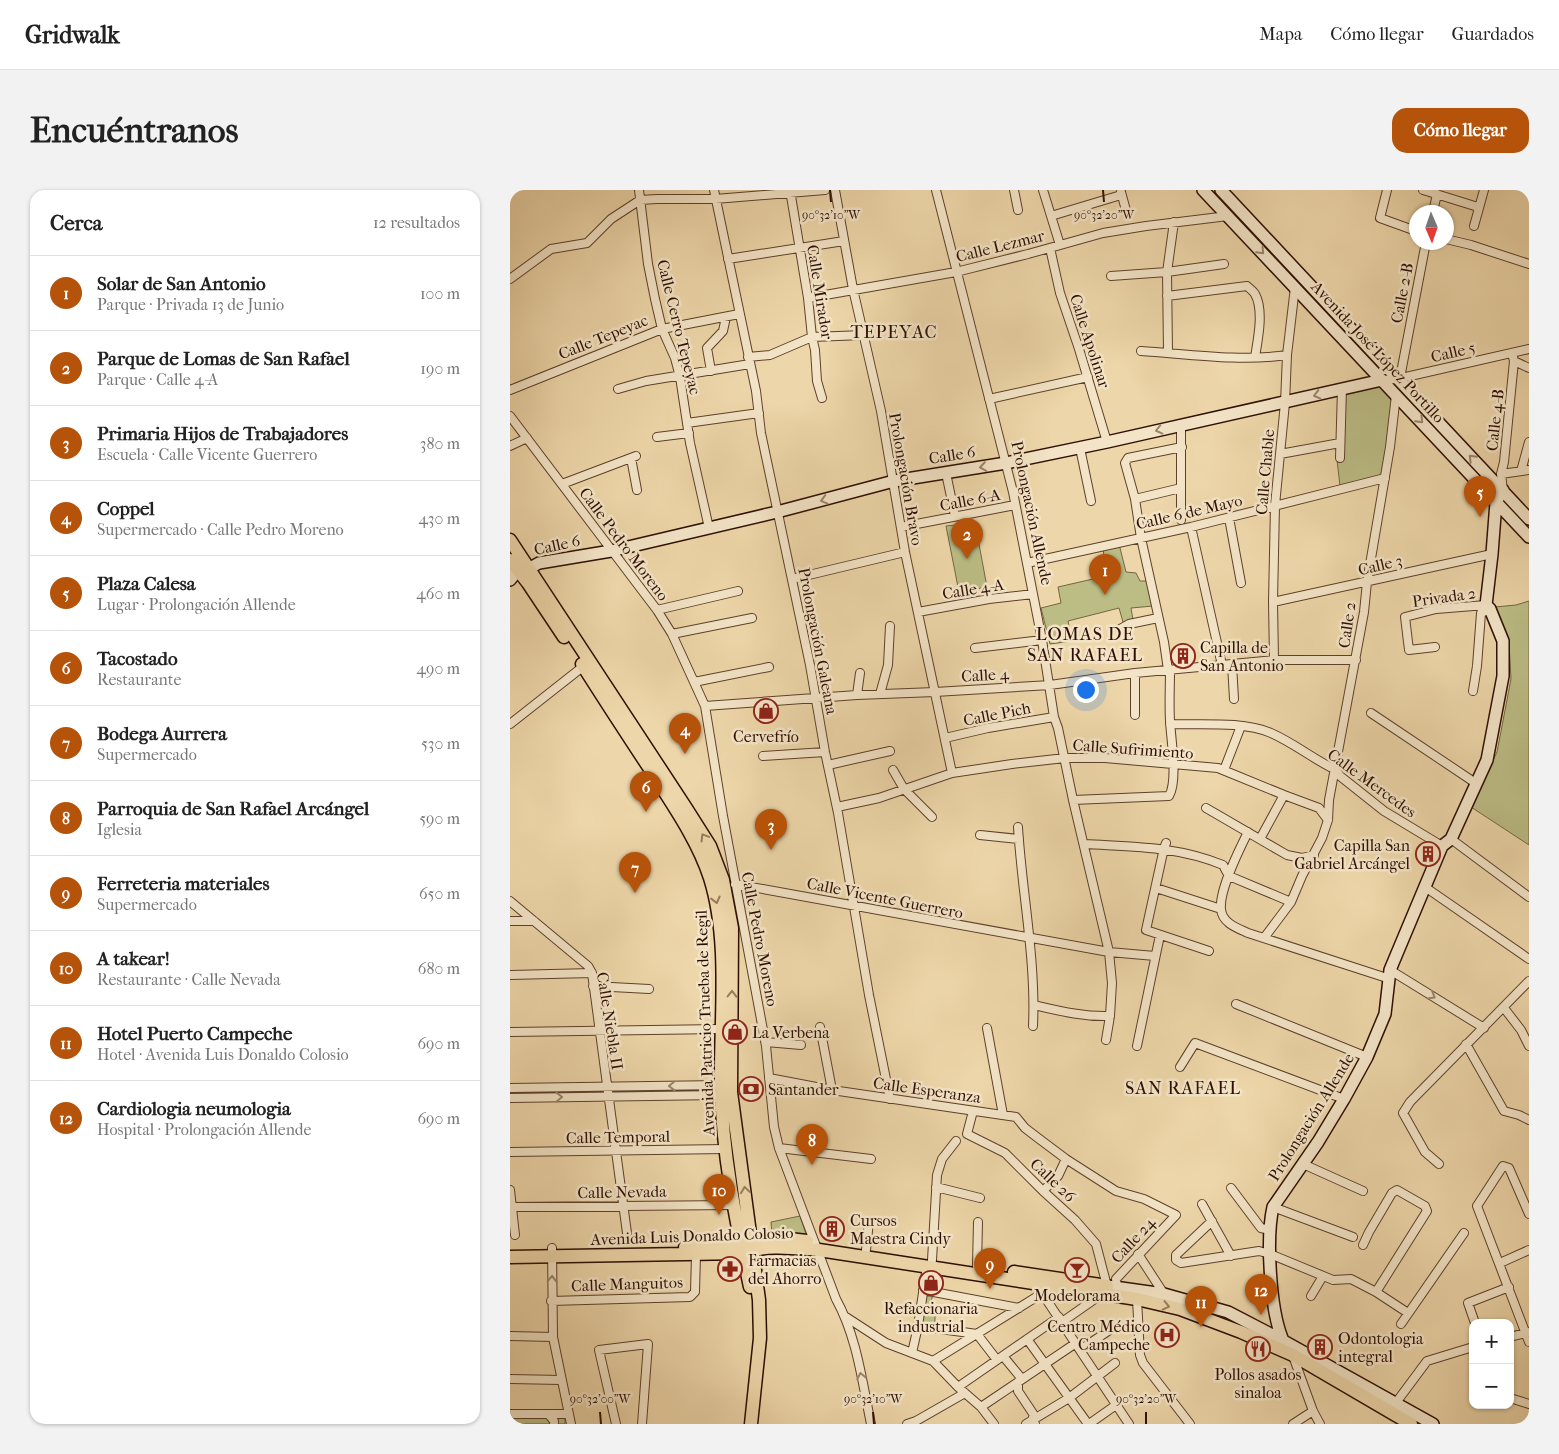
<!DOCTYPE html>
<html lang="es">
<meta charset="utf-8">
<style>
body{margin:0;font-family:"IM FELL French Canon",serif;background:#f2f2f2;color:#222}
.controls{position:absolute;right:15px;bottom:15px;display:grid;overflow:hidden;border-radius:10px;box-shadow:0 1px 4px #0004}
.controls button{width:45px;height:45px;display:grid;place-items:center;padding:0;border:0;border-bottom:1px solid #e0e0e0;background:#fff;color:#222;font:25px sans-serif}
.compass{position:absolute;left:899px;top:15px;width:45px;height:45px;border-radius:50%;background:#fff;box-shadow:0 1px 4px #0004;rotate:178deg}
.you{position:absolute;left:575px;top:499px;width:18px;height:18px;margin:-12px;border:4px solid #fff;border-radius:50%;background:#1a73e8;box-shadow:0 0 0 8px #1a73e833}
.badge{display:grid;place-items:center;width:32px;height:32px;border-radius:50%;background:#b45309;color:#fff;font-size:16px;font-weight:700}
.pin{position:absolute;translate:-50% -41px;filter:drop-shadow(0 1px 2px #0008)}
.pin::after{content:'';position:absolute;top:26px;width:18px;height:15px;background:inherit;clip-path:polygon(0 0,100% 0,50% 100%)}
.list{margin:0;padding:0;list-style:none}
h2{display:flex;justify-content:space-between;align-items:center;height:65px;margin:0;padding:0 20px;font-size:21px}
h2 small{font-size:16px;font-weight:400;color:#767676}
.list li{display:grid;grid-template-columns:32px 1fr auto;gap:15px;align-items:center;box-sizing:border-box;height:75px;padding:0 20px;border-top:1px solid #e0e0e0}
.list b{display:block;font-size:19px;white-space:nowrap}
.list p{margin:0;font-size:16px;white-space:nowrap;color:#767676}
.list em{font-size:16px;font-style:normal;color:#767676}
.map{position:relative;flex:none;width:1019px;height:1234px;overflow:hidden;border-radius:15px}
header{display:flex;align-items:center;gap:30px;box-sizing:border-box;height:70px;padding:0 25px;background:#fff;border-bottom:1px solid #e0e0e0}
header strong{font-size:24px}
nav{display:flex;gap:28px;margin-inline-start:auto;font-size:18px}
.intro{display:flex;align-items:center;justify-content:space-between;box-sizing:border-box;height:120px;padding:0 30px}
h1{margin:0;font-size:35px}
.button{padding:12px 22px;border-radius:15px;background:#b45309;color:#fff;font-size:18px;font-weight:700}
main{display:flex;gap:30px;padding:0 30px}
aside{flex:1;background:#fff;border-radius:15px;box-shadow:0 1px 4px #0004}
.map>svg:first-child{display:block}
.green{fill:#bcbd85;stroke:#746642}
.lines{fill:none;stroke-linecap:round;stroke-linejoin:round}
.street-casing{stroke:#5d402a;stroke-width:10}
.secondary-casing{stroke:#2d0e00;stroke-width:14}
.primary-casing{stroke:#2d0e00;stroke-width:15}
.street{stroke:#f3e4c7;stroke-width:8}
.secondary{stroke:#f3e4c7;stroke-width:11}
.primary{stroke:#edd6a9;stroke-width:12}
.oneway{stroke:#9a846d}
.oneway2{stroke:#977c5d}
.ticks{fill:none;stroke:#2d0e00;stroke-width:2}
.labels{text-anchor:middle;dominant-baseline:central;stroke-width:5;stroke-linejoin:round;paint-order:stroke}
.street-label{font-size:16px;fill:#2d0e00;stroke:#f3e4c7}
.poi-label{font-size:16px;fill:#2d0e00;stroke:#f3e4c7;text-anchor:start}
.neighbourhood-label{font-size:18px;letter-spacing:1px;fill:#2d0e00;stroke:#f3e4c7}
.ticks-label{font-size:12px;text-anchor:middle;fill:#2d0e00;stroke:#f3e4c7;stroke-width:5;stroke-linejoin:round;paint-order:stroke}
</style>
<header>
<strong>Gridwalk</strong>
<nav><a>Mapa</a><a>Cómo llegar</a><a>Guardados</a></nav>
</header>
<div class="intro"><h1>Encuéntranos</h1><a class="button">Cómo llegar</a></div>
<main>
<aside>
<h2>Cerca<small>12 resultados</small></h2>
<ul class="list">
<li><span class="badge">1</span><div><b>Solar de San Antonio</b><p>Parque · Privada 13 de Junio</p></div><em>100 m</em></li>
<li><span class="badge">2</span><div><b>Parque de Lomas de San Rafael</b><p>Parque · Calle 4-A</p></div><em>190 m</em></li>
<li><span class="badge">3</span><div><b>Primaria Hijos de Trabajadores</b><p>Escuela · Calle Vicente Guerrero</p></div><em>380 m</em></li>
<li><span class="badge">4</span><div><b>Coppel</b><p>Supermercado · Calle Pedro Moreno</p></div><em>430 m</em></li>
<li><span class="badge">5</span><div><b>Plaza Calesa</b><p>Lugar · Prolongación Allende</p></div><em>460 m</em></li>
<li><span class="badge">6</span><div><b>Tacostado</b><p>Restaurante</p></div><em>490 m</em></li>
<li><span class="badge">7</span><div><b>Bodega Aurrera</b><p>Supermercado</p></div><em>530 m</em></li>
<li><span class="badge">8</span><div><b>Parroquia de San Rafael Arcángel</b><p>Iglesia</p></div><em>590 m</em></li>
<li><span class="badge">9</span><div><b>Ferreteria materiales</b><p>Supermercado</p></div><em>650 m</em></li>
<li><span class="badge">10</span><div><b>A takear!</b><p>Restaurante · Calle Nevada</p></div><em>680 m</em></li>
<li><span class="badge">11</span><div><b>Hotel Puerto Campeche</b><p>Hotel · Avenida Luis Donaldo Colosio</p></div><em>690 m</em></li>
<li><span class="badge">12</span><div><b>Cardiologia neumologia</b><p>Hospital · Prolongación Allende</p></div><em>690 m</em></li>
</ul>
</aside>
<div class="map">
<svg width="1019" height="1234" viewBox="0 0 1019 1234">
<rect width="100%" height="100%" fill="#edd6a9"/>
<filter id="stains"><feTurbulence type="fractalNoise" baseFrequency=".004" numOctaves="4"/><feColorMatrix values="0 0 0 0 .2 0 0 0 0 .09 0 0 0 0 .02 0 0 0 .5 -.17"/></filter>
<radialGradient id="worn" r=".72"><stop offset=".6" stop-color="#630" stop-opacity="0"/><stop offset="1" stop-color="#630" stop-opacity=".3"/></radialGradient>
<!-- green -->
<path class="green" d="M872,190L886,205L873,286L830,296L827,270L832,199Z
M465,333L477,397L449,402L436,336Z
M609,354L616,382L626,383L630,391H638L643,416L621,418L623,430L613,432L609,418L558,431L562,451L540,454L531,418L551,413L548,397L596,386L593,358Z
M1019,411V655L961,617L987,562L1001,489L999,453L985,417L1006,415Z
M290,1026L297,1047L262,1045L261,1032Z
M414,1102L423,1103L419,1122L425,1123V1137L410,1136Z
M0,1224H55V1234H0Z"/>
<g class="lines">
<defs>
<path id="street" d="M129,0L138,74L145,109L152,139L165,168L170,187L180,253L199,338
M204,0L246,201L251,243L300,475L315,562L328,623L359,805L380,909
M280,0L298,108L302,147L305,160L307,191L312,208
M325,0L343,99L371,221L395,362L442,583
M426,0L503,302L532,450L544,527L548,538L563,610L599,762L602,793L600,826L596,850
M504,0L508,20
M533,0L550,55
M877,0L870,28L906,41
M913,0L968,17
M611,2L617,24
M923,22L927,4
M541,26L611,5
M964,36L974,0
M936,49L961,55L1019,74
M540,58L550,103L569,159L597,252
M218,69L334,51
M601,86L657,82L714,74
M0,89L41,59L77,53L101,29L130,10L147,9H205L315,0
M657,106L737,96C739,98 743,101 745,104C754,120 748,149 745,167
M298,108L446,82L518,64L593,43L636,36L718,26
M631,161C678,164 730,172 777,165
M658,163L657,82L664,32
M238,167L260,165L302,147L354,145
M1004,171L1019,178
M201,181L197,158L213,141L216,127
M890,188L916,52
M872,190L887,189L1019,159
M108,199L136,191L240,174
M0,200L152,139L229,124
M479,209L578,187
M0,226L147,420L162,444L195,516L213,626L256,856L264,937L269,958L326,1109C347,1147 352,1191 361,1234
M177,233L249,223
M671,234V330
M147,247L179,243
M0,256L17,248
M570,258L581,311
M770,264L830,253
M121,268L127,300
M830,268L832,198
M1011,281L1019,252
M436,283L445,326
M991,284L1019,280
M52,294L126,266
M993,300L991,284L994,272L1004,171L1002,163
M625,309L671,298
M719,328L731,393
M391,337L505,315
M681,337L712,475
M517,373L681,337L875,288
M282,389L395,362
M763,412L982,364
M147,420L228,401
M408,422L479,409L523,404
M610,439L619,434L648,428
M162,444L242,428
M925,457L899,460L895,427L926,419L976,415
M465,458L532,450
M764,470L763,412L765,315L775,213L777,165L785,97
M722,474L724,509
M658,480L654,452L631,348L625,309L615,273L618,268L672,257
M184,492L259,477
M963,501L967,476L971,423L980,419
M370,504L378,475L380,436
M347,505L350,483
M195,516L347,505L425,502L540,495L625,483L764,470H846
M861,523L967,594
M625,525V483
M0,534L75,475
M660,534C691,535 733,531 761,543C784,553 803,569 826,580L830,586L874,621L932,656
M435,548L478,538L544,527
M253,566L315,562
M318,575L380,561
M383,580L394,599L422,627
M714,580L731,536
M563,610L659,606C668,591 661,549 660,531C659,514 660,497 660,480
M327,617L369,608L442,583L502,574L555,568H595L708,578L774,605L809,618L818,630
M696,618L777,665L792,668L804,665
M508,637C512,703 526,769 523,836
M470,645L509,649
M750,649L774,605
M941,649L1019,707
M656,653L654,658L636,740L699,761
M575,654C624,657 667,656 713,675L719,686L781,712
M225,694L599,762L645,766
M915,697L1019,769
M646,698L711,719C712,733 727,738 738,743L880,789
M0,711L78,776L82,783L117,1043
M711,719C709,700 729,660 738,642
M0,731H24
M754,748L781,712L792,686L812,648L818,630L819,610L854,422L857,392L880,257L886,205
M880,780L974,838
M0,785L82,783
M83,796L139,799
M726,814L857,867
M524,815C550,821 574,827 600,826
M994,818L1011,840L1019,856
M310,837L322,900
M477,838L493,925
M0,842L211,839
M256,852L291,855
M956,854L994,921L1009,925L1019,930
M627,856L650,745
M670,877L685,853L834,909
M259,888L322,900L506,927L515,938L528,948L556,969L606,1001L634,1009L666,1025L606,1089L607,1097
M0,898L211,895
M0,908L211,905
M463,921L457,944L495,963L533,1001L565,1030L586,1054L597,1096
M269,958L361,969
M0,962L216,959
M793,974L853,1001
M929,974L915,962L893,923L900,912L1019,791
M426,997L470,1008
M721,998L751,1038L760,1040
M0,1000L5,1045
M533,1001L548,986L556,969
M692,1014L721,1066
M0,1017L224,1015
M763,1017L843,1047
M1019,1024L999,978L993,976L967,1016L1019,1152
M702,1031L666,1065V1070L671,1073L749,1061L760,1064L823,1090L841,1089L866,1102L898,1123
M853,1055L859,1042L882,1003L887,1000L915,1016L917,1021L866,1102
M42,1058L43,1147L61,1234
M356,1060L359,1031
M628,1064L654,1104
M422,1070L427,985L432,969L446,951
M990,1073L1019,1060
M467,1076L468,1032
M413,1100L509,1118
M532,1103L619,1234
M801,1106L813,1086
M627,1109L630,1165L633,1173L680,1234
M41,1111L180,1107L185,1102L186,1064
M336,1127L376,1153L423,1171L448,1197L471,1217L484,1234
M552,1132L592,1104
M965,1133L958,1113L999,1097
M891,1134L954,1043
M408,1136L467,1144L487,1170
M0,1146L43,1147
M1000,1147L1019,1142
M517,1149L578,1234
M570,1160L601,1139
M402,1163L408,1136L417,1076
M493,1166L512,1189
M783,1166L803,1221L810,1234
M423,1171L536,1101
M0,1189L51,1190
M508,1192V1201L524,1225L522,1230L525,1234
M448,1197L549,1127
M1000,1208L1019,1214
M885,1214L917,1171L963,1157
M471,1217L566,1153
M0,1224H59
M39,1225L44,1231V1234
M106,1234L89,1160L138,1154L132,1234
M397,1234L406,1231L455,1203
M516,1234L559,1208L605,1173
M579,1234L606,1215
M783,1234L803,1221"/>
<path id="secondary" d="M693,0L1019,347
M711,0L1019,329
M0,378H6L4,385L0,390
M20,378L29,373L101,361L267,322L384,291L496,273L597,252L872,190
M597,1096L654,1104L718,1122L772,1150L923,1234
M783,1165C779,1160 774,1154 772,1148C760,1118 756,1048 763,1017L808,952L834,909L857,867L875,824L880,780L932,656L941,649L977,570L993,486V451L980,419L976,415L982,364L986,312L993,300"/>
<path id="primary" d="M0,350L176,618L200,656L213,690L222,738L221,902L249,1110L250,1148L241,1234
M0,370L18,393L54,447
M72,474C94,509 117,544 140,579C161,612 188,650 200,688C220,751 210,829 211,895C212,963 226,1031 240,1097
M175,1057L231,1052L241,1049L270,1048L297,1051
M0,1067L233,1063C257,1054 283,1058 309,1060L627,1109L670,1119L731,1142L783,1165L901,1234
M504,1082L597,1096"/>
</defs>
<!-- street casing -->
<use href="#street" class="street-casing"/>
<!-- secondary casing -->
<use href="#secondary" class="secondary-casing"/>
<!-- primary casing -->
<use href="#primary" class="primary-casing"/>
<!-- street -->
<use href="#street" class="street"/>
<!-- secondary -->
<use href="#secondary" class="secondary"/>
<!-- primary -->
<use href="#primary" class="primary"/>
</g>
<!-- one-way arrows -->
<defs><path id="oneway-chevron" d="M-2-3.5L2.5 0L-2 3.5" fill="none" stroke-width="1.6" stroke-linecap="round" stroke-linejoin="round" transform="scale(1.25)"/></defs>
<g class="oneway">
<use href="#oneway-chevron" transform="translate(751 61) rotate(47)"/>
<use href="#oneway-chevron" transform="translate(807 205) rotate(166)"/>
<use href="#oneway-chevron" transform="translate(910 230) rotate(47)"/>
<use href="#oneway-chevron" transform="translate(649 240) rotate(166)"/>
<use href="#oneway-chevron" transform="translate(962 268) rotate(-134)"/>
<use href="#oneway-chevron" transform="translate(473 277) rotate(171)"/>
<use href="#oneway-chevron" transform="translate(314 310) rotate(165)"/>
<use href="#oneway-chevron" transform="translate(922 806) rotate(31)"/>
<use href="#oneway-chevron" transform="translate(162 896) rotate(179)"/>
<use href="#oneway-chevron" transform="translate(49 907) rotate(-1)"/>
<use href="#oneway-chevron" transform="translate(42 1089) rotate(-89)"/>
<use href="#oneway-chevron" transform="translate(351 1186) rotate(-102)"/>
</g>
<g class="oneway2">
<use href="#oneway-chevron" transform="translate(194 647) rotate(-121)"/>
<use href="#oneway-chevron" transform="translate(206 710) rotate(76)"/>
<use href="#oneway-chevron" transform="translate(222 804) rotate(-89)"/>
<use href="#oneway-chevron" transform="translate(235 1000) rotate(-98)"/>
<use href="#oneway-chevron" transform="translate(656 1116) rotate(13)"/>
</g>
<!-- ticks -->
<path class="ticks" d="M320,0L321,12M593,0L594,12M90,1222L91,1234M363,1222L364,1234M636,1222V1234"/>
<!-- icons -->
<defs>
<symbol id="building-ring" viewBox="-11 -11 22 22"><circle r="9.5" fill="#f3e4c7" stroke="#8f2418" stroke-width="1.5"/><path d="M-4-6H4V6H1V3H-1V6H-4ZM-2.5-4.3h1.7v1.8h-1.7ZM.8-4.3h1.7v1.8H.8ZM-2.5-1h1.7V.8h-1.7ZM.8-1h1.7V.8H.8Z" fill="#8f2418"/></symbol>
<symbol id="shop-ring" viewBox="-11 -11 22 22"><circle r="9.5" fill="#f3e4c7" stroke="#8f2418" stroke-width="1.5"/><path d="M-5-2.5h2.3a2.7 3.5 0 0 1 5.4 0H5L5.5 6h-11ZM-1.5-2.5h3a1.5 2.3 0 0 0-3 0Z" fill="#8f2418"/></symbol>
<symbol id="bank-ring" viewBox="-11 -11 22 22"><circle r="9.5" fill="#f3e4c7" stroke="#8f2418" stroke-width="1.5"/><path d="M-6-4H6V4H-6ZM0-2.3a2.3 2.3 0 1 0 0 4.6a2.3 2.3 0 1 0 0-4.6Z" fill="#8f2418"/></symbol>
<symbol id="pharmacy-ring" viewBox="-11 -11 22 22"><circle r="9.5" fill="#f3e4c7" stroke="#8f2418" stroke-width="1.5"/><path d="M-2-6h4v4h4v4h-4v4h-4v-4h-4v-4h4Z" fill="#8f2418"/></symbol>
<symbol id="bar-ring" viewBox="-11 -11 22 22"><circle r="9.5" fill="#f3e4c7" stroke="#8f2418" stroke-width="1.5"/><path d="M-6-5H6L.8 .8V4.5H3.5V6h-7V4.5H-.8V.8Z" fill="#8f2418"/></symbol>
<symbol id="hospital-ring" viewBox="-11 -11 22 22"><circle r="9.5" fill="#f3e4c7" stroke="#8f2418" stroke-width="1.5"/><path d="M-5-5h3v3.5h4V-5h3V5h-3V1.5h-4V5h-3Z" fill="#8f2418"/></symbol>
<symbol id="restaurant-ring" viewBox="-11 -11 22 22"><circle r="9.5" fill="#f3e4c7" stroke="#8f2418" stroke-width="1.5"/><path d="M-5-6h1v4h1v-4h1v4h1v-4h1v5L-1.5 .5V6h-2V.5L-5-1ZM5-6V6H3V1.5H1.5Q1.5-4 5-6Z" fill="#8f2418"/></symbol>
</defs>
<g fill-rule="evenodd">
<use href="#building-ring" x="659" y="452" width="28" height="28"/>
<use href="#shop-ring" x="242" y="507" width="28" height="28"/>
<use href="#building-ring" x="904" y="650" width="28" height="28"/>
<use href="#shop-ring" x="211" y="828" width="28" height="28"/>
<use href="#bank-ring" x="227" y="885" width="28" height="28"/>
<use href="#building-ring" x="308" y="1025" width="28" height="28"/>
<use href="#pharmacy-ring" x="206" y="1065" width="28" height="28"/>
<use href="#bar-ring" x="553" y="1066" width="28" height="28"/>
<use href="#shop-ring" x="407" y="1079" width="28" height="28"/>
<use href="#hospital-ring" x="643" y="1131" width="28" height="28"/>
<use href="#building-ring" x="796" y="1143" width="28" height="28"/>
<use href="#restaurant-ring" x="734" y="1145" width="28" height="28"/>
</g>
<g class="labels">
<!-- street labels -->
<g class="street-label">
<text transform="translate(490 56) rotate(-14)">Calle Lezmar</text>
<text transform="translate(310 102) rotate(81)">Calle Mirador</text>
<text transform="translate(892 103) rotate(-79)">Calle 2-B</text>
<text transform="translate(169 137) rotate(76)">Calle Cerro Tepeyac</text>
<text transform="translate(93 147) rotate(-22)">Calle Tepeyac</text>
<text transform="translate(580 151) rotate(72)">Calle Apolinar</text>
<text transform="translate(868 162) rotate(47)">Avenida José López Portillo</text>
<text transform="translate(943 162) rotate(-13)">Calle 5</text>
<text transform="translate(985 230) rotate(-84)">Calle 4-B</text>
<text transform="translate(442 265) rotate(-9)">Calle 6</text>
<text transform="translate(755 282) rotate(-85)">Calle Chable</text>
<text transform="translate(396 289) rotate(80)">Prolongación Bravo</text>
<text transform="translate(460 310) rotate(-11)">Calle 6-A</text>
<text transform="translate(679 322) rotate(-13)">Calle 6 de Mayo</text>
<text transform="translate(522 323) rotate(78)">Prolongación Allende</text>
<text transform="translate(114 354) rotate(53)">Calle Pedro Moreno</text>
<text transform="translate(47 355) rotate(-12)">Calle 6</text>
<text transform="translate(870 375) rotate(-13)">Calle 3</text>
<text transform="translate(463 399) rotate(-9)">Calle 4-A</text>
<text transform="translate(934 407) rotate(-8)">Privada 2</text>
<text transform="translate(837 435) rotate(-82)">Calle 2</text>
<text transform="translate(308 451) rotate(79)">Prolongación Galeana</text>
<text transform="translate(475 485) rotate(-3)">Calle 4</text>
<text transform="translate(487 524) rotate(-11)">Calle Pich</text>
<text transform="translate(623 559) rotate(4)">Calle Sufrimiento</text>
<text transform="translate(862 593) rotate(36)">Calle Mercedes</text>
<text transform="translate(375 708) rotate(11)">Calle Vicente Guerrero</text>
<text transform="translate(250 749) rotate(79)">Calle Pedro Moreno</text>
<text transform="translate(100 831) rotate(81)">Calle Niebla II</text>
<text transform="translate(195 833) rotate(-92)">Avenida Patricio Trueba de Regil</text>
<text transform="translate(417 900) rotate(8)">Calle Esperanza</text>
<text transform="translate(801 927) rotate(-58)">Prolongación Allende</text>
<text transform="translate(108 947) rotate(-1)">Calle Temporal</text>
<text transform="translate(543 990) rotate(43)">Calle 26</text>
<text transform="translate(112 1002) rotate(-1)">Calle Nevada</text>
<text transform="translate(182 1046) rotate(-2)">Avenida Luis Donaldo Colosio</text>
<text transform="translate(623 1050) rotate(-47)">Calle 24</text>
<text transform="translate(117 1094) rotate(-2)">Calle Manguitos</text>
</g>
<!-- poi labels -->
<g class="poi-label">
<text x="690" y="457">Capilla de<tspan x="690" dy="18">San Antonio</tspan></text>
<text x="256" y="546" text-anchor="middle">Cervefrío</text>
<text x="900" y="655" text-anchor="end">Capilla San<tspan x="900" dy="18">Gabriel Arcángel</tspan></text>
<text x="242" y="842">La Verbena</text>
<text x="258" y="899">Santander</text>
<text x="340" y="1030">Cursos<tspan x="340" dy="18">Maestra Cindy</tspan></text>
<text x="238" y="1070">Farmacias<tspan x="238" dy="18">del Ahorro</tspan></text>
<text x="567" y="1105" text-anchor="middle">Modelorama</text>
<text x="421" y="1118" text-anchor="middle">Refaccionaria<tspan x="421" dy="18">industrial</tspan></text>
<text x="640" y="1136" text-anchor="end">Centro Médico<tspan x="640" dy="18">Campeche</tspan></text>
<text x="828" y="1148">Odontologia<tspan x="828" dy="18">integral</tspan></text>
<text x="748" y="1184" text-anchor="middle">Pollos asados<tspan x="748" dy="18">sinaloa</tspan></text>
</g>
<!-- neighbourhood labels -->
<g class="neighbourhood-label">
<text x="384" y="142">TEPEYAC</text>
<text x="575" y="444">LOMAS DE<tspan x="575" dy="21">SAN RAFAEL</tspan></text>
<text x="673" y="898">SAN RAFAEL</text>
</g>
</g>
<g class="ticks-label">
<text x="321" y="29">90°32'10"W</text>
<text x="594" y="29">90°32'20"W</text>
<text x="90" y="1213">90°32'00"W</text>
<text x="363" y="1213">90°32'10"W</text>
<text x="636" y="1213">90°32'20"W</text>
</g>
<rect width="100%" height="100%" filter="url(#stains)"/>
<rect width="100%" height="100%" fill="url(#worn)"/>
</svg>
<div class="controls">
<button>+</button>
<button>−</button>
</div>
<svg class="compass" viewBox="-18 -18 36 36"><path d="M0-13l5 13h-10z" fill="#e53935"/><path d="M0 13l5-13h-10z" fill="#767676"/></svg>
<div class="you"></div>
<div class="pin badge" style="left:595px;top:405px">1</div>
<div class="pin badge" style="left:457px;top:369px">2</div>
<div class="pin badge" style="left:261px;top:660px">3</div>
<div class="pin badge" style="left:175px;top:564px">4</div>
<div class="pin badge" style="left:970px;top:327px">5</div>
<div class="pin badge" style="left:136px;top:622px">6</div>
<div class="pin badge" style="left:125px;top:703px">7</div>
<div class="pin badge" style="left:302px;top:975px">8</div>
<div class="pin badge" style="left:480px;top:1099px">9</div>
<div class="pin badge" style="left:209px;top:1025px">10</div>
<div class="pin badge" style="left:691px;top:1137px">11</div>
<div class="pin badge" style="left:751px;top:1125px">12</div>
</div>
</main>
